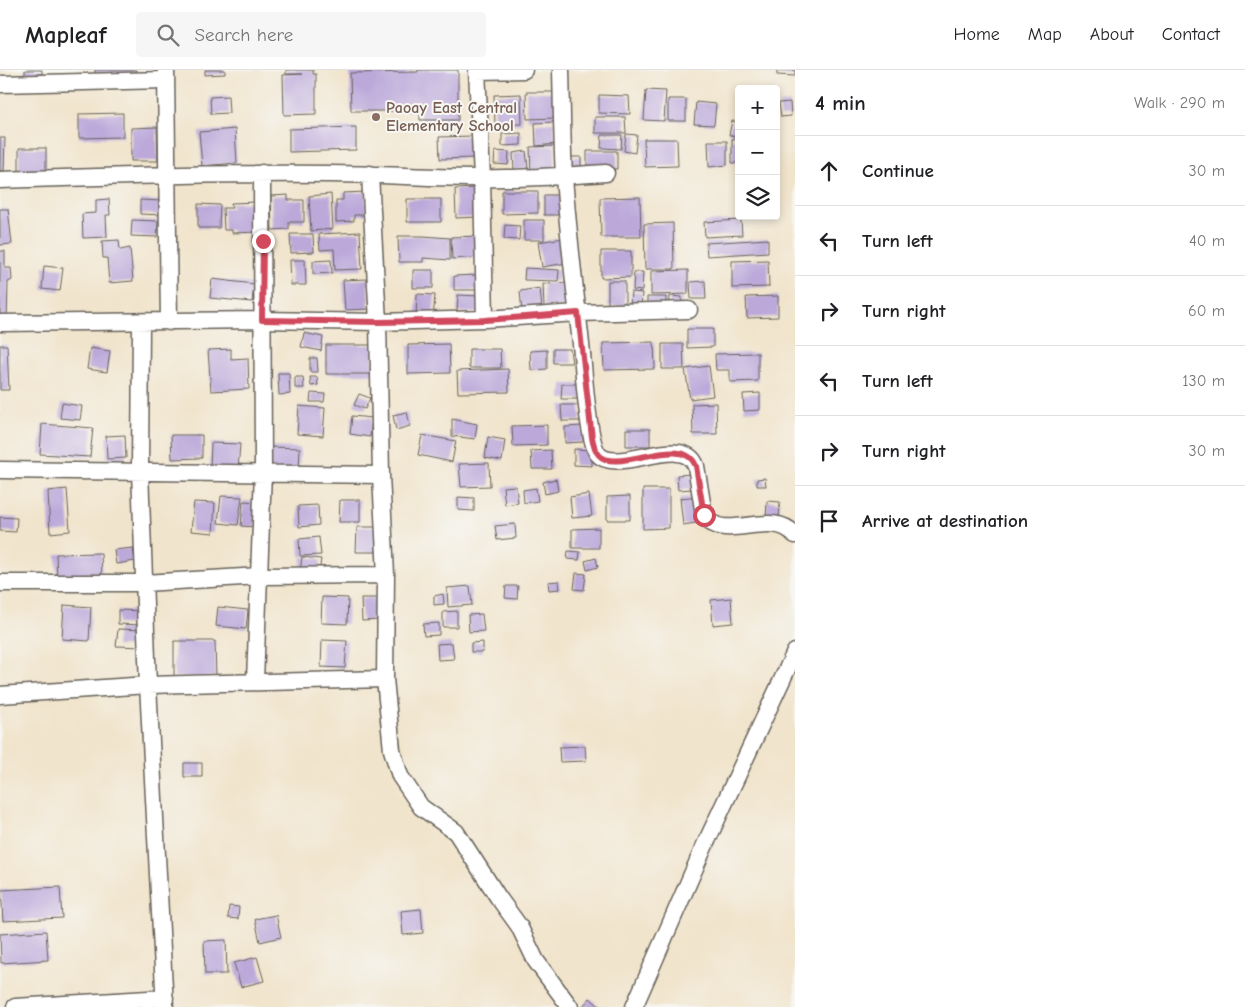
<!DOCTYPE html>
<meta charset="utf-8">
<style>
body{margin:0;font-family:"Comic Neue",sans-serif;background:#f6f6f6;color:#202124}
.controls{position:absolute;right:15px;top:15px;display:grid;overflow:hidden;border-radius:5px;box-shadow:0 2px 8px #0003}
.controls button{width:45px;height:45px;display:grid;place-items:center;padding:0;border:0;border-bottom:1px solid #e0e0e0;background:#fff;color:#202124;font:25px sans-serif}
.stop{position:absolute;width:15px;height:15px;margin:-11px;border:4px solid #d1495b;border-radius:50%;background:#fff}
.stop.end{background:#d1495b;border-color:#fff;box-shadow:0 1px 5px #0008}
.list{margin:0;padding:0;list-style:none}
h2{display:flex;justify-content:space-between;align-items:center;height:65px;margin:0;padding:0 20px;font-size:21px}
h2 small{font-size:16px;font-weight:400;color:#757577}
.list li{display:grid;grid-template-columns:32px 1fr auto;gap:15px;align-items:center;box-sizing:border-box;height:70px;padding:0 20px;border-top:1px solid #e0e0e0}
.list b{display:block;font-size:19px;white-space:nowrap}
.list em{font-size:16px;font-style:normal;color:#757577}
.icon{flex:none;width:28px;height:28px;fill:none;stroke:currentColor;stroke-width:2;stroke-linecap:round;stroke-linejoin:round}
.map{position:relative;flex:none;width:795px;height:937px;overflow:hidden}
header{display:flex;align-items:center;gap:30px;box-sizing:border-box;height:70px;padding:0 25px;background:#fff;border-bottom:1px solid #e0e0e0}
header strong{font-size:24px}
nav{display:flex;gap:28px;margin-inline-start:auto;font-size:18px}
.search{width:350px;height:45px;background:#f6f6f6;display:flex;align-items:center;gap:12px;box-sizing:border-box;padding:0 18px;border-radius:5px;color:#757577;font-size:19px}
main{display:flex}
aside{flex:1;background:#fff}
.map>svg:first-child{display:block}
.building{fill:#bca9da}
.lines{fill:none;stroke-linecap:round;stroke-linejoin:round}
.minor-casing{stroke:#67625a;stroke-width:19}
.minor{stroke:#fff;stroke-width:16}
.route{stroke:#d1495b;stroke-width:6}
.education-dot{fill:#8d6e63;stroke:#f6f6f2;stroke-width:2}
.labels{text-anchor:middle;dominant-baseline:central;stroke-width:4;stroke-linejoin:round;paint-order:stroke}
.education-label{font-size:16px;font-weight:bold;fill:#785e54;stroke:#f6f6f2;text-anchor:start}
</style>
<header>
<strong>Mapleaf</strong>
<div class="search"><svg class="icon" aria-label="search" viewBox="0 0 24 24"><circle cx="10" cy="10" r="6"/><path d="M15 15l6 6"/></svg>Search here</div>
<nav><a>Home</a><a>Map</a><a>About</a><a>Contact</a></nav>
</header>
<main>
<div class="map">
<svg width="795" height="937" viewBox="0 0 795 937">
<rect width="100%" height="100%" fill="#f6f6f2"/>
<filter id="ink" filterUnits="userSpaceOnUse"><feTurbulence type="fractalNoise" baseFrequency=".02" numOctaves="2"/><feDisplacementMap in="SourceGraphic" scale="10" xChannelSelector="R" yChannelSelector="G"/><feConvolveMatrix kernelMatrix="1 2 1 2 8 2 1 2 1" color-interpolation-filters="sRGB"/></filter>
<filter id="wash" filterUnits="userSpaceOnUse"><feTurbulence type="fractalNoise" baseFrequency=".0096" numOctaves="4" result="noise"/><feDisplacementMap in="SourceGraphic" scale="20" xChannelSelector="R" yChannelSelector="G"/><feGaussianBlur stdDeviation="1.12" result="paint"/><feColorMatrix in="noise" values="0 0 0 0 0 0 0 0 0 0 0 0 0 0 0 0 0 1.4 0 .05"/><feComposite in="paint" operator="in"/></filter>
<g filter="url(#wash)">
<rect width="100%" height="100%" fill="#f1e4cc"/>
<g id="blocks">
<!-- building -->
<path class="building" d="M25,0H42V4L25,5Z
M95,0H136V5L95,6Z
M205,0H225V4L205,5Z
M286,0H313V4H316V44L284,45L283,5L303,4H286Z
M418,0H458V50H420V41H351L350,3L418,2Z
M777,0H795V6L777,5Z
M646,20L666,21L664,51L644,50Z
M526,22H555L556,48L527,49Z
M521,24L522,54L495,55L494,25Z
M599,25L629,26L630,44L599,43Z
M228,26L229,43L211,44L210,27Z
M668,29H686V51H668Z
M696,32L716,34L714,55L694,54Z
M790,32L791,46L781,47L779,33Z
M123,43V67L79,68V44Z
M595,47H625L626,63H595Z
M732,51L739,52L738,66L729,65Z
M554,52L556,74L536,76L535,53Z
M157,57L158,91H131V58Z
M356,57V80L289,82V59Z
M235,59L237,93L202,96L199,62Z
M521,63V75L502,76V64Z
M626,64L637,65L635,83L624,81Z
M602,65H622L621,79L601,78Z
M473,66L474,88L440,89L439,67Z
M0,68H5L4,101H0Z
M644,69H677L678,96L645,97Z
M732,69H739V93H732Z
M708,71H727V95L709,97Z
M555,76V105H531L530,77Z
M19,78H46V105H19Z
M495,81L509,82L508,95L494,94Z
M526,81L528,98L514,100L513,83Z
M587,81H617V99L587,100Z
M567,87H581V104H568Z
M477,118L479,147L456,148L455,119Z
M502,121H538V143L502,144Z
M366,122V145H354V151L336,152V130H343V123Z
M331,124L333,159L311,161L309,126Z
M288,125V130H304V152H289V159L272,160L271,126Z
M544,125H562L563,145H544Z
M640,127L641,167H601L600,128Z
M109,129L110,145H106L107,167L83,168L82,144L96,143V130Z
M407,129H441V152H407Z
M140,130L163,131V145L140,144Z
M258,132L259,162L232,163V160H224L223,138H232L231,133Z
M198,134L220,135L219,158H198Z
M0,139H8L12,174L0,175Z
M132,150L158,151L157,167L131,166Z
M524,150H544V170H524Z
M741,150L742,165L705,167L704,152Z
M673,153L674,199H645L644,154Z
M505,155L520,156L519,170L504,169Z
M360,162L362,199L335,200L334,179L320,180L319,164Z
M290,164H313L314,182L291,183Z
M398,166H423L450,168V190L423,188V192H399Z
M478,166L479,187L452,189L451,167Z
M563,168L567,193L542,197L538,172Z
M768,169V182L707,186L706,173Z
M119,170L120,180L130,178L133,211L109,213L107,188H103L102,171Z
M0,181H5V198H11L12,210L8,212L7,252H0Z
M601,181H631V207L601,208Z
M290,190H305L306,215H291Z
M331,190L332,203L313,204V191Z
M768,190L769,217L732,218V191Z
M44,196L63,198L60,221L42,219Z
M525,198L559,200L558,211L524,210Z
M413,200H433V218H413Z
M688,200V224L651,225V201Z
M634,202H643L642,221L633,220Z
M477,205V220H454V206Z
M212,209L254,214L252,232L210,228Z
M368,209L369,239L345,240L343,210Z
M608,211H625V236H608Z
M705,211L706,229H691L690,212Z
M569,213L570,237L544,238L543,214Z
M540,218L542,240L522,242L520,221Z
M631,222L642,223L641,237L630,236Z
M417,224L435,225L433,250L416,249Z
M458,225L479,226L478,243L457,242Z
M670,226L682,227L681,240L669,239Z
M778,226V247L747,248L746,227Z
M647,227H666V238L647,239Z
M687,259H713V277L687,278Z
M304,263L323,267L321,281L301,277Z
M654,272L655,299L604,300L603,273Z
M449,274L450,303L408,304V275Z
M662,274H683L684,299H662Z
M0,275H7L9,320H0Z
M326,275H373V304H326Z
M90,278L110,281L107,302L87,299Z
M231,279V289L248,288L249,319L211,321L208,280Z
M469,279H500L501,298H469Z
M553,279H570L572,293H553Z
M547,280V299L531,300L530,281Z
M758,283V311L730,312V300H716L715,284Z
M310,288H317L318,302H310Z
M709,296L713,326L690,329L685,299Z
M508,299L509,322L458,323L457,301Z
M278,303H289L290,324L279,325Z
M295,307H303L304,318H295Z
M310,307H317L318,315L311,316Z
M562,314H582V329H561Z
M311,323L325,324L324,332H310Z
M760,323V340L744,341L743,324Z
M359,324L370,328L365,339L354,335Z
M62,333L82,336L80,350L60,348Z
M716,333L717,364H693L692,334Z
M561,335H580L581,351H562Z
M299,336L325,338L323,366L297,364Z
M407,342L410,356L396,360L393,345Z
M352,346L372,348L370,367L350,364Z
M452,349L477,354L475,369L452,366Z
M42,354L93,358L90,387L40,384Z
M547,355V375L513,376L512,356Z
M583,356V372L565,373V357Z
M626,359H650V376H626Z
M125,365L126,388L107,389L106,366Z
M171,365H202V388L172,389Z
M422,365L456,371L452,392L418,385Z
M488,367L505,370L502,391L485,388Z
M211,373L240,374L238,400L210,398Z
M270,377L300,378L299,400L269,399Z
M574,379L592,380V396L574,395Z
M551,380L552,399H532L531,381Z
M489,393L490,416L461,417L459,394Z
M693,404V419L678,420L677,405Z
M765,408L766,416H757V409Z
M556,409L558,421L545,424L543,412Z
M516,416L518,433L505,435L503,417Z
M536,418L538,431L524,433L523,420Z
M67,419L70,461L50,463L48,421Z
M643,419H669V458L643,459Z
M589,424L592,446L572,448L570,427Z
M221,426L242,427L238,455L218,453Z
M630,426V450H607V427Z
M699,426L702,452L683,455L680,428Z
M458,427L474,428V441L458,440Z
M340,430H360V452H339Z
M243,431L258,432L256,457L241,456Z
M767,431L780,432L779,451L766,450Z
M194,432L215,433L213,463L191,461Z
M318,435L319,455L299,457L298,436Z
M0,447L17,448L16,462L0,461Z
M515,454L516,468L497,470L495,456Z
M357,457H376V482H356Z
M599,458V478H572V459Z
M319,467L321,485L300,486L299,469Z
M133,478L135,491L116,494L114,480Z
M568,481L580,482L579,490L567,489Z
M101,483L102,509L57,510L56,484Z
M302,487L321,489L319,503L300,502Z
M596,488L598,497L587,500L585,491Z
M576,503L586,504L584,520L574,519Z
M559,511L560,519L549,520L548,512Z
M470,516L472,535L448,537L447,518Z
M506,516H518L517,529L505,528Z
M443,524L444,534L434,535V526Z
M322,527L348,528L347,554L321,553Z
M361,528H378L379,550L362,551Z
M731,528L733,553L713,555L711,530Z
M64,535L91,537L89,571L62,569Z
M218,537L248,540L246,559L216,556Z
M118,540L145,541L144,555L118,554Z
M457,541V557H443V542Z
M482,544L484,561L469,562L468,545Z
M439,553V565L424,566L423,554Z
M118,559L144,560L143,577L116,576Z
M322,570L347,571L345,598L321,597Z
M174,571H215L216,607H174Z
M483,572V582H471V573Z
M452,573L454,589L438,590L437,574Z
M585,676L586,691L560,692L559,677Z
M184,693H202V707H184Z
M60,817L62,848L3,851L1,820Z
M229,836L239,837L238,849L228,848Z
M421,839L423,863L403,865L401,841Z
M276,845L281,867L260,872L255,849Z
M46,861L48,890L1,893L0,864Z
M226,870L227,904H205L204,871Z
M257,887L264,911L241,917L234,893Z
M590,928L600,937H584L583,936Z"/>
</g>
</g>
<g filter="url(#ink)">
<use href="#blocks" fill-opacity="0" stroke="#67625a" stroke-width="1"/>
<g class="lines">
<defs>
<path id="minor" d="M166,0L169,252
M477,0L482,108L485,249
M561,0C562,35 562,71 564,106C568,166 576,225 582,284C584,304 588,371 598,384C616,406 684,362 696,396L704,445C722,475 772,437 795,465
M477,1L524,0
M0,14L166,10
M370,104L378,252L381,405L386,505L385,609L392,680L400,706L421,737L456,762L498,827L519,856L536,891L570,937
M0,110C110,106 220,103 330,104C380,104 431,108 481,108C523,109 565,106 606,103
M141,252L140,401L148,615L165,937
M0,253L262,250L378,252L485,249L578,243L689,240
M0,400L381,405
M0,513H144L260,506L386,505
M255,611L263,402L262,103
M0,625L148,615L385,609
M15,937L165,928
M634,937L704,777L795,582"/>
</defs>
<!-- minor casing -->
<use href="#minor" class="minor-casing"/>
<!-- minor -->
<use href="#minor" class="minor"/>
</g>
</g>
<g class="lines" filter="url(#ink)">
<!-- route -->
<path class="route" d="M263,171L262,250L378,252L485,250L578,243L591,359C592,368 593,378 599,385C617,405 683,362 696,396L704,445"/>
</g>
<!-- markers -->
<circle class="education-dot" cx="376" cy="47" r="5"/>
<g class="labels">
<!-- education labels -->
<g class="education-label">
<text x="386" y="38">Paoay East Central<tspan x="386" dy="18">Elementary School</tspan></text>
</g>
</g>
</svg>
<div class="controls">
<button>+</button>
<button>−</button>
<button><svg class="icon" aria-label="layers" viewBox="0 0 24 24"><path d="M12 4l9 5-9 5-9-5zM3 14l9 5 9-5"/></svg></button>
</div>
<div class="stop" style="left:704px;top:445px"></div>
<div class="stop end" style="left:263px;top:171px"></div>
</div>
<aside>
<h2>4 min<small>Walk · 290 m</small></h2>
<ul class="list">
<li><svg class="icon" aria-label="ahead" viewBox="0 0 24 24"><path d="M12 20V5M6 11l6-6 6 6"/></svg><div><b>Continue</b></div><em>30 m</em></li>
<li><svg class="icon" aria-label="left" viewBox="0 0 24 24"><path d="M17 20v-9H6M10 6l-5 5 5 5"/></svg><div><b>Turn left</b></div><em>40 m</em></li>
<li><svg class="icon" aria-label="right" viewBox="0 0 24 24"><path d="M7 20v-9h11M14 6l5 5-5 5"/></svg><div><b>Turn right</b></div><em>60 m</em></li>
<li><svg class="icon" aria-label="left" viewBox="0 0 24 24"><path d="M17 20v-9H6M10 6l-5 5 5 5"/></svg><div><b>Turn left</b></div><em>130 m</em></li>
<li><svg class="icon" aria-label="right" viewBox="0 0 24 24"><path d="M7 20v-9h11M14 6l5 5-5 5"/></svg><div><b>Turn right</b></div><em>30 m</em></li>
<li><svg class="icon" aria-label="arrive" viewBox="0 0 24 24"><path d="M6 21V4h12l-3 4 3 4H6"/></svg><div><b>Arrive at destination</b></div></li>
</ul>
</aside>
</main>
